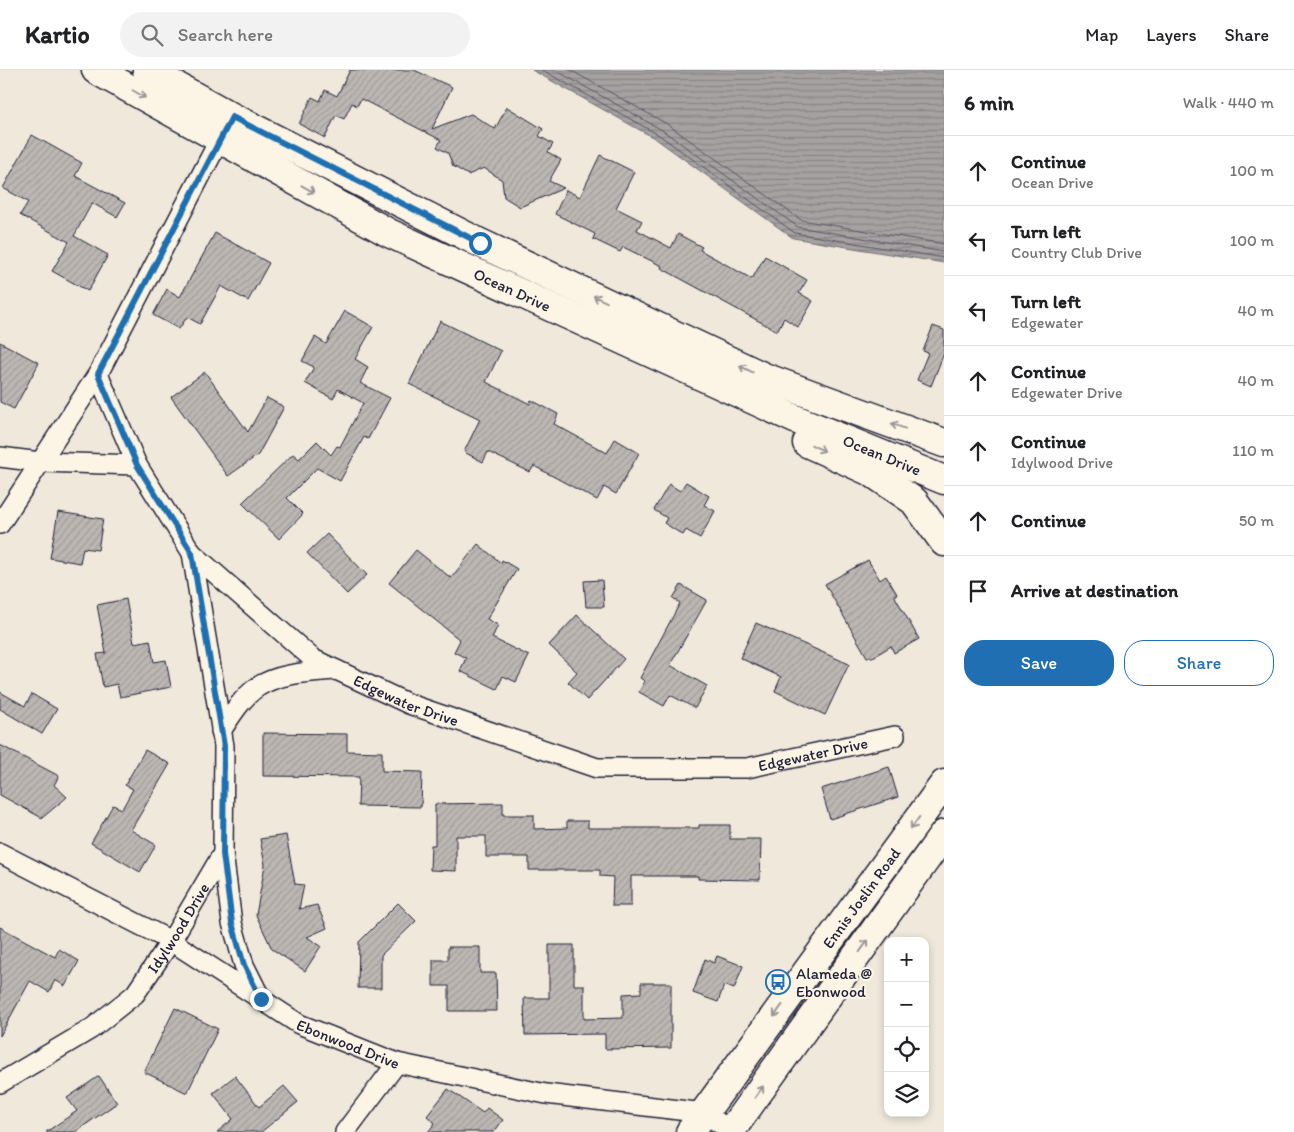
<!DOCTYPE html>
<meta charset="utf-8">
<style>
body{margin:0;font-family:Itim,sans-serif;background:#f2f2f2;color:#202124}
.controls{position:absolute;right:15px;bottom:15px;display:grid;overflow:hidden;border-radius:10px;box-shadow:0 2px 8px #0003}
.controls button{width:45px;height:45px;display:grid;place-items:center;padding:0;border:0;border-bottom:1px solid #e0e0e0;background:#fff;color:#202124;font:25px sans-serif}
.stop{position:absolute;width:15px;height:15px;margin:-11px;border:4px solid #1f6fb2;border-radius:50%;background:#fff}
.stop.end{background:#1f6fb2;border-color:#fff;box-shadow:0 1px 5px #0008}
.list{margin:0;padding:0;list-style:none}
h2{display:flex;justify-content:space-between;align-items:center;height:65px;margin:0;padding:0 20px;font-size:21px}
h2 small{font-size:16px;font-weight:400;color:#757577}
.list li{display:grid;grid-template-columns:32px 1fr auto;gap:15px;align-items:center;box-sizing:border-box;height:70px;padding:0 20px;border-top:1px solid #e0e0e0}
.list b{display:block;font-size:19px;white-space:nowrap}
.list p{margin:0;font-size:16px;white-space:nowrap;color:#757577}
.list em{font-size:16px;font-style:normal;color:#757577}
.actions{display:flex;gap:10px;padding:15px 20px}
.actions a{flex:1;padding:11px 0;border:1px solid #1f6fb2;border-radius:20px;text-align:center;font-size:18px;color:#1f6fb2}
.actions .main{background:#1f6fb2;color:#fff}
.icon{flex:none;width:28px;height:28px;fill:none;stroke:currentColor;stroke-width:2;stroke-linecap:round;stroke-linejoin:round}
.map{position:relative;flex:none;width:944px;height:1062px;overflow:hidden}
header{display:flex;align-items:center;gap:30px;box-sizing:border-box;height:70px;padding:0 25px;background:#fff;border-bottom:1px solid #e0e0e0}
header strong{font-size:24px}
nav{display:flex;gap:28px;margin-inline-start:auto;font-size:18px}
.search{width:350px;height:45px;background:#f2f2f2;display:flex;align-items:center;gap:12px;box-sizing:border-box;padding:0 18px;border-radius:28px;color:#757577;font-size:19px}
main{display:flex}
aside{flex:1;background:#fff}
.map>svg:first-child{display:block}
.water{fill:url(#water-rules);stroke:#716f79}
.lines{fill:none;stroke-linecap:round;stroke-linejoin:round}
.shore{stroke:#575564;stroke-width:1}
.building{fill:url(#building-hatch);stroke:#22223b}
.minor-casing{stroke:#22223b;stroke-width:22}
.primary-casing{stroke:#22223b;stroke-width:31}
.minor{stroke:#fcf5e5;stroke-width:19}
.primary{stroke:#fcf5e5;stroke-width:28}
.oneway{stroke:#9a9698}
.route{stroke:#1f6fb2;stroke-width:6}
.labels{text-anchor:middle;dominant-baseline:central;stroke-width:4.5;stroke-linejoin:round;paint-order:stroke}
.street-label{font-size:16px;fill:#22223b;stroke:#fcf5e5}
.poi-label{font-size:16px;fill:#22223b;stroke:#fcf5e5;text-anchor:start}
</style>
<header>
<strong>Kartio</strong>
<div class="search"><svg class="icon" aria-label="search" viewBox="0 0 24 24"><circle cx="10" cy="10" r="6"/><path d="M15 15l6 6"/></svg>Search here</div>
<nav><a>Map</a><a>Layers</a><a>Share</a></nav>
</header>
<main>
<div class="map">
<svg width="944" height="1062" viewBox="0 0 944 1062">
<defs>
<pattern id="water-rules" width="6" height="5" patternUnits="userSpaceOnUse" patternTransform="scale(1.25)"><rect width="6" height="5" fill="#a6a2a2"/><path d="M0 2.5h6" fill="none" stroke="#878485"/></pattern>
<pattern id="building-hatch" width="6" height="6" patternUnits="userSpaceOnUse" patternTransform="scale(1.25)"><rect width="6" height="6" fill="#bcb7b3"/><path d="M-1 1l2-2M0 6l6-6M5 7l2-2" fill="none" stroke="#a19d9b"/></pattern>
</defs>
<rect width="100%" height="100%" fill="#efe8db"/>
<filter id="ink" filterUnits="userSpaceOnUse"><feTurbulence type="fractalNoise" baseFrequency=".02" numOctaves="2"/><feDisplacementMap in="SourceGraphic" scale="10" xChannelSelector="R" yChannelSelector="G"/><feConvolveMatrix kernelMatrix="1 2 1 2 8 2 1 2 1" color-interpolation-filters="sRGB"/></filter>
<g filter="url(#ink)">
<!-- water -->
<path class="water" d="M532,0H944V193L793,168L656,69Z"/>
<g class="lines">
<!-- shore -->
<path class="shore" d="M542,0L659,65L795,163L944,188
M555,0L662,60L798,157L944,182
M570,0L667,54L801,150L944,174"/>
</g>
<!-- building -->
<path class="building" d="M350,0H414L452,17L432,59L471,44L495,59L507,37L543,59L539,66L553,74L548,82L561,90L549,111L564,118L520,137L504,127L502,110L484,98L468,105L453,96L448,83L437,77L441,70L361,29L357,36L352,33L344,49L336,45L325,68L299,54L312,27L320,31L325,20L337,26Z
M32,65L82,93L75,106L125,133L117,147L92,133L74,166L108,185L88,221L52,201L69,172L20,145L28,132L3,118Z
M600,85L634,102L616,138L642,151L637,160L671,178L678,164L702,177L700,180L752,209L765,186L807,210L799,223L813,231L798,257L784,248L777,261L661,198L662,196L623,177L620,182L593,169L595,164L555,144L566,120L580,127Z
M215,163L269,193L248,231L221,216L200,254L187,247L179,259L153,245L167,219L180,227Z
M345,241L373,257L355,289L368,297L360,313L390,328L368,369L364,367L340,411L317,398L287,428L303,444L279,469L242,433L293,384L299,389L317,371L331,385L337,376L340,377L363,333L338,319L333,329L305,313L314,297L302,291L315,267L326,274Z
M440,251L501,281L486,312L530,334L531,330L558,344L554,354L607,383L615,369L639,383L616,424L604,417L597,430L534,396L530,402L488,382L483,392L464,382L480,349L409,314Z
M933,256L944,260V283L931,316L917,310L928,283L923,281Z
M0,272L39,293L14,339L0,332Z
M205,302L248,362L267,328L284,337L258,385L228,406L171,327Z
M686,412L709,426L704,435L715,441L700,468L686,460L683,465L664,453L667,448L654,440L669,414L680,421Z
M58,442L103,449L98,480L83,478L80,493L50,488Z
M327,464L367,505L347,524L307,483Z
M478,474L501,493L502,490L517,499L487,549L498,555L492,568L529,586L516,612L503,606L497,619L460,601L466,588L454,582L460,570L389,513L416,480L451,508Z
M868,490L880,510L886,506L897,524L894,525L919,569L894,583L891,576L873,587H867L825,514Z
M602,510L604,537H586L584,511Z
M681,515L707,530L670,595L707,616L695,638L670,625L664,636L639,622L645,611L640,608L680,533L673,528Z
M126,529L134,573L150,570L154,592L166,590L171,617L120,627L117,614L103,617L97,584L106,583L97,535Z
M577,545L624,589L587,630L568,612L577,602L549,575Z
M756,553L849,594L825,645L775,621L781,607L740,588Z
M0,622L25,636L32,624L57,639L42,664L0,639Z
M263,663L347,664V681L382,682V701L422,702L421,737L358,736L359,707L263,706Z
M0,675L59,706L54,715L67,727L42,748L0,725Z
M145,680L170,694L131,760L156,775L140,802L91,773L113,735L122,739L133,719L125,715Z
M889,697L898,727L830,749L821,719Z
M503,733V745H534V759L567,758V751H588V758H699V755H730V769H761L760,810L698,809V806H631V836H612L613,807L600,806V800H529V787H486V766H456V801L430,800L431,775H435V734Z
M286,765L295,814L304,815L299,839L317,835L327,858L307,867L321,876L305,901L272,879L256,845L265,795L260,769Z
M398,833L416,851L381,885V918H358L359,872Z
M0,857L55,887L59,879L79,891L65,916L55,910L49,922L30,911L0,966Z
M549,875H574V915H584V949L623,948V924L641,923V913H671V978L605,979V964L525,965L524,928H549Z
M448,877H480V903H496L497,941H449V916H433V890H448Z
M717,886L743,896L734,919L724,915L718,932L693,923L705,889L714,893Z
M175,938L218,959L187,1023L144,1002Z
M99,1006L117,1033L75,1062H46L77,1041L67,1028Z
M235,1006L259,1037L284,1016L298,1032L261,1062H217L233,1049L213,1023Z
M448,1019L483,1043L487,1038L503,1050L494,1062H428L435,1053L427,1046Z"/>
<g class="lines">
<defs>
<g id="minor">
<path d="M98,304L137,395"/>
<path id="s1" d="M0,387L40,392L137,395L192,483L313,589L409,634L597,698H747L895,666"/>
<path d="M0,454L98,304L225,59"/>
<path d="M221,661C231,646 241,629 256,618C277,603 311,602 336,600"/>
<path id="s2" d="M0,783L171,871L299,954L397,993L546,1024L704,1043L731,1061"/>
<path d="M223,783L232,853L244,895L261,929"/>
<path id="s3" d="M0,1013L91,959L135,924L171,871L223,783L224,676L192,483"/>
<path d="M345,1062L397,993"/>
</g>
<g id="primary">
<path id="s4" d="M96,0L389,163L795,349L944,410"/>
<path d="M147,0L232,47L480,173L764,307L944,373"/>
<path d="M807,373L871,402L914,431L944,472"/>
<path id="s5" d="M690,1062L944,714"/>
<path d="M730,1062L944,764"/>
</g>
</defs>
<!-- minor casing -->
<use href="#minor" class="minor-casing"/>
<!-- primary casing -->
<use href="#primary" class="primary-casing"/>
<!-- minor -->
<use href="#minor" class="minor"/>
<!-- primary -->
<use href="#primary" class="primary"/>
</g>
<!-- one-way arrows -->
<defs><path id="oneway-shaft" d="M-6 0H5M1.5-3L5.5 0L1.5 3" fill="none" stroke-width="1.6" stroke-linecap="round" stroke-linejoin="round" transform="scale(1.25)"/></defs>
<g class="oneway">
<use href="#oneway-shaft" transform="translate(139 24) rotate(30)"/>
<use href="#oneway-shaft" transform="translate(308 119) rotate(29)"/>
<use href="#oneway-shaft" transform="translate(600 229) rotate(-155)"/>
<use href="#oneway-shaft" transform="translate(746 299) rotate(-154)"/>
<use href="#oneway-shaft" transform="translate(898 356) rotate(-160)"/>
<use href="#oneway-shaft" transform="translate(818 378) rotate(25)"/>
<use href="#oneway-shaft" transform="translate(915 753) rotate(126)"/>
<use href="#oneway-shaft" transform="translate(864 876) rotate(-54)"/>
<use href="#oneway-shaft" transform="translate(778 941) rotate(126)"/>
<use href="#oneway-shaft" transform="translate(759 1022) rotate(-54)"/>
</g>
</g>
<g class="lines" filter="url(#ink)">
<!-- route -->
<path class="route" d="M261,929L244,895L232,853L223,784L224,676L192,483L137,395L98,304L232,47L480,173"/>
</g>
<!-- icons -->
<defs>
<symbol id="bus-ring" viewBox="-11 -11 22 22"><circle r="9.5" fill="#fcf5e5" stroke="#1f6fb2" stroke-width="1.5"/><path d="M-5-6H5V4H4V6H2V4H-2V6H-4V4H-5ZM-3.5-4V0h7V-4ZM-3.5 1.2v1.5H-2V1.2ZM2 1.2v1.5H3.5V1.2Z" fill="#1f6fb2"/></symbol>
</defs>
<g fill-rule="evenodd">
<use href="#bus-ring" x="764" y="898" width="28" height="28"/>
</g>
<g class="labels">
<!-- street labels -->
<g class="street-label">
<text stroke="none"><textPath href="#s4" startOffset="471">Ocean Drive</textPath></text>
<text stroke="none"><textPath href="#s4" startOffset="876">Ocean Drive</textPath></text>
<text stroke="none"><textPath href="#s1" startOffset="504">Edgewater Drive</textPath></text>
<text stroke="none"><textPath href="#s1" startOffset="924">Edgewater Drive</textPath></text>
<text stroke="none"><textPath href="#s5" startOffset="290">Ennis Joslin Road</textPath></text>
<text stroke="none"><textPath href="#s3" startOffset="241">Idylwood Drive</textPath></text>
<text stroke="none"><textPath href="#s2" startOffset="398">Ebonwood Drive</textPath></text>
</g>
<!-- poi labels -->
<g class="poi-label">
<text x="796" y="903">Alameda @<tspan x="796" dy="18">Ebonwood</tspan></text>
</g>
</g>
</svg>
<div class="controls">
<button>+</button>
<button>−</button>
<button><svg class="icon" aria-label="locate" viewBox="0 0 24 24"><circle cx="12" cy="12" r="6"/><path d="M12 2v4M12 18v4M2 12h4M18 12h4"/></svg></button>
<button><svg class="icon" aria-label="layers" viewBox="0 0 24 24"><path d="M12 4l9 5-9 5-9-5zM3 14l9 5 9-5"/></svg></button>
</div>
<div class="stop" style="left:480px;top:173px"></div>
<div class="stop end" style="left:261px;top:929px"></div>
</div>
<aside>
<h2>6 min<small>Walk · 440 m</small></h2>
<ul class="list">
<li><svg class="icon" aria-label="ahead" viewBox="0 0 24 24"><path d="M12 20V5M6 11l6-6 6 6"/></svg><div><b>Continue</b><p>Ocean Drive</p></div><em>100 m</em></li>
<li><svg class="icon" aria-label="left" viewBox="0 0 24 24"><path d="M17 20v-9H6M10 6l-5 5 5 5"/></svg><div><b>Turn left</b><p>Country Club Drive</p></div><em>100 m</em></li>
<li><svg class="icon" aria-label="left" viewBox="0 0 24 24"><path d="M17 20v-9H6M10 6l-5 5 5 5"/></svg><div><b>Turn left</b><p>Edgewater</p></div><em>40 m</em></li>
<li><svg class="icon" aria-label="ahead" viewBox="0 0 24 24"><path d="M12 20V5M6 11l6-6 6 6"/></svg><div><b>Continue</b><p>Edgewater Drive</p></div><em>40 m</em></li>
<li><svg class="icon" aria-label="ahead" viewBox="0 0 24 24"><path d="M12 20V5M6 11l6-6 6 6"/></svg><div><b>Continue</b><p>Idylwood Drive</p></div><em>110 m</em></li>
<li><svg class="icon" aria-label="ahead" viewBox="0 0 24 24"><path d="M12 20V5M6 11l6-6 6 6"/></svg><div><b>Continue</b></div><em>50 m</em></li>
<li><svg class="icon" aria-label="arrive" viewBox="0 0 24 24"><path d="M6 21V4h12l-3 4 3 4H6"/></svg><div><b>Arrive at destination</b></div></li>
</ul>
<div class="actions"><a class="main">Save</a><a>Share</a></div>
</aside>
</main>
